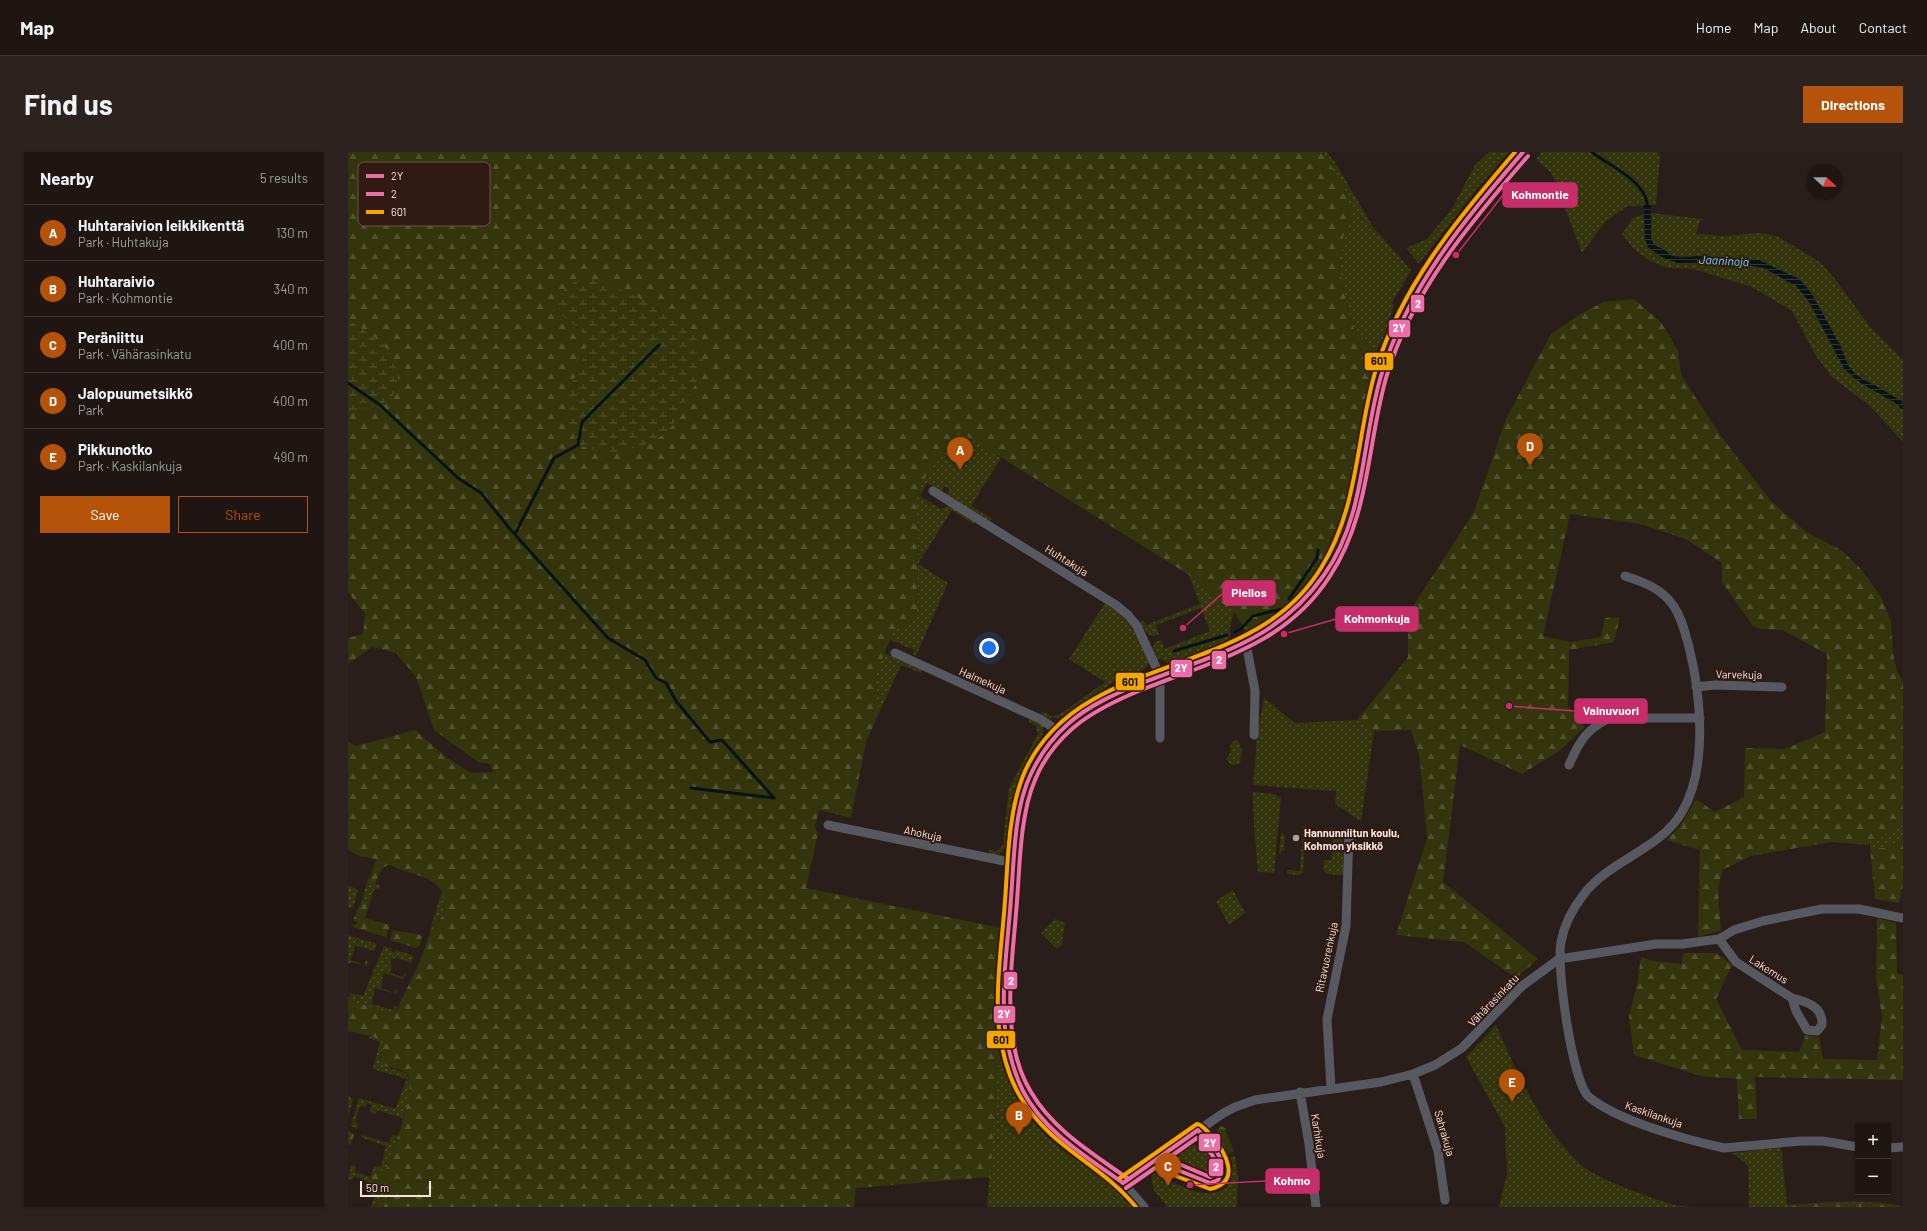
<!DOCTYPE html>
<meta charset="utf-8">
<style>
body{margin:0;font-family:Barlow,sans-serif;background:#2c2321;color:#f1f3f6}
.controls{position:absolute;right:12px;bottom:12px;display:grid;overflow:hidden;border-radius:0px;box-shadow:0 1px 3px #0004}
.controls button{width:36px;height:36px;display:grid;place-items:center;padding:0;border:0;border-bottom:1px solid #3c3533;background:#1f1613;color:#f1f3f6;font:20px sans-serif}
.compass{position:absolute;left:1459px;top:12px;width:36px;height:36px;border-radius:50%;background:#1f1613;box-shadow:0 1px 3px #0004;rotate:112deg}
.scale{position:absolute;left:12px;bottom:10px;width:71px;box-sizing:border-box;padding-left:4px;border:2px solid #f5e6e0;border-top:0;font-size:11px;line-height:14px;white-space:nowrap;color:#f5e6e0;-webkit-text-stroke:3px #301a12;paint-order:stroke}
.you{position:absolute;left:641px;top:496px;width:14px;height:14px;margin:-10px;border:3px solid #fff;border-radius:50%;background:#1a73e8;box-shadow:0 0 0 6px #1a73e833}
.badge{display:grid;place-items:center;width:26px;height:26px;border-radius:50%;background:#b45309;color:#fff;font-size:13px;font-weight:700}
.pin{position:absolute;translate:-50% -33px;filter:drop-shadow(0 1px 2px #0008)}
.pin::after{content:'';position:absolute;top:21px;width:14px;height:12px;background:inherit;clip-path:polygon(0 0,100% 0,50% 100%)}
.list{margin:0;padding:0;list-style:none}
h2{display:flex;justify-content:space-between;align-items:center;height:52px;margin:0;padding:0 16px;font-size:17px}
h2 small{font-size:13px;font-weight:400;color:#a19fa0}
.list li{display:grid;grid-template-columns:26px 1fr auto;gap:12px;align-items:center;box-sizing:border-box;height:56px;padding:0 16px;border-top:1px solid #3c3533}
.list b{display:block;font-size:15px;white-space:nowrap}
.list p{margin:0;font-size:13px;white-space:nowrap;color:#a19fa0}
.list em{font-size:13px;font-style:normal;color:#a19fa0}
.actions{display:flex;gap:8px;padding:12px 16px}
.actions a{flex:1;padding:9px 0;border:1px solid #b45309;border-radius:0px;text-align:center;font-size:14px;color:#b45309}
.actions .main{background:#b45309;color:#fff}
.map{position:relative;flex:none;width:1555px;height:1055px;overflow:hidden;border-radius:0px}
header{display:flex;align-items:center;gap:24px;box-sizing:border-box;height:56px;padding:0 20px;background:#1f1613;border-bottom:1px solid #3c3533}
header strong{font-size:19px}
nav{display:flex;gap:22px;margin-inline-start:auto;font-size:14px}
.intro{display:flex;align-items:center;justify-content:space-between;box-sizing:border-box;height:96px;padding:0 24px}
h1{margin:0;font-size:28px}
.button{padding:10px 18px;border-radius:0px;background:#b45309;color:#fff;font-size:14px;font-weight:700}
main{display:flex;gap:24px;padding:0 24px}
aside{flex:1;background:#1f1613;border-radius:0px;box-shadow:0 1px 3px #0004}
.map>svg:first-child{display:block}
.grass{fill:url(#grass-dots)}
.forest{fill:url(#forest-firs)}
.wetland{fill:url(#wetland-marsh)}
.water{fill:url(#water-rules)}
.lines{fill:none;stroke-linecap:round;stroke-linejoin:round}
.stream{stroke:#081317;stroke-width:3}
.minor{stroke:#585860;stroke-width:9}
.tertiary{stroke:#585860;stroke-width:12}
.bus-1-casing{stroke:#301a12;stroke-width:7}
.bus-2-casing{stroke:#301a12;stroke-width:7}
.bus-3-casing{stroke:#301a12;stroke-width:7}
.bus-1{stroke:#ed6ea7;stroke-width:4}
.bus-2{stroke:#ed6ea7;stroke-width:4}
.bus-3{stroke:#f7a600;stroke-width:4}
.poi-dot{fill:#aea09a;stroke:#301a12;stroke-width:1.5}
.labels{text-anchor:middle;dominant-baseline:central;stroke-width:4;stroke-linejoin:round;paint-order:stroke}
.street-label{font-size:11px;fill:#f5e6e0;stroke:#301a12}
.poi-label{font-size:11px;font-weight:bold;fill:#f5e6e0;stroke:#301a12;text-anchor:start}
.water-label{font-size:12px;font-style:italic;fill:#65d8fb;stroke:#301a12}
.key{fill:#301a12;stroke:#6b5750;stroke-width:1}
.key-label{font-size:11px;fill:#f5e6e0}
.leader{fill:none;stroke:#c72d68;stroke-width:1.5}
.callout-dot{fill:#c72d68;stroke:#301a12;stroke-width:1.5}
.callout{fill:#c72d68;stroke:#c72d68;stroke-width:1.5}
.callout-label{font-size:12px;text-anchor:middle;font-weight:bold;fill:#fff}
.line-badge{stroke:#301a12;stroke-width:1.5}
.badge-label{font-size:11px;text-anchor:middle;font-weight:bold;fill:#fff}
.pale-badge-label{font-size:11px;text-anchor:middle;font-weight:bold;fill:#111}
</style>
<header>
<strong>Map</strong>
<nav><a>Home</a><a>Map</a><a>About</a><a>Contact</a></nav>
</header>
<div class="intro"><h1>Find us</h1><a class="button">Directions</a></div>
<main>
<aside>
<h2>Nearby<small>5 results</small></h2>
<ul class="list">
<li><span class="badge">A</span><div><b>Huhtaraivion leikkikenttä</b><p>Park · Huhtakuja</p></div><em>130 m</em></li>
<li><span class="badge">B</span><div><b>Huhtaraivio</b><p>Park · Kohmontie</p></div><em>340 m</em></li>
<li><span class="badge">C</span><div><b>Peräniittu</b><p>Park · Vähärasinkatu</p></div><em>400 m</em></li>
<li><span class="badge">D</span><div><b>Jalopuumetsikkö</b><p>Park</p></div><em>400 m</em></li>
<li><span class="badge">E</span><div><b>Pikkunotko</b><p>Park · Kaskilankuja</p></div><em>490 m</em></li>
</ul>
<div class="actions"><a class="main">Save</a><a>Share</a></div>
</aside>
<div class="map">
<svg width="1555" height="1055" viewBox="0 0 1555 1055">
<defs>
<pattern id="grass-dots" width="8" height="8" patternUnits="userSpaceOnUse"><rect width="8" height="8" fill="#35350d"/><path d="M2 2h.1M6 6h.1" fill="none" stroke="#535230" stroke-width="1.8" stroke-linecap="round"/></pattern>
<pattern id="forest-firs" width="22" height="20" patternUnits="userSpaceOnUse"><rect width="22" height="20" fill="#35350d"/><path d="M5 1l3.5 6h-7zM16 11l3.5 6h-7z" fill="#535230"/></pattern>
<pattern id="wetland-marsh" width="20" height="14" patternUnits="userSpaceOnUse"><rect width="20" height="14" fill="#35350d"/><path d="M1 5h8M5 5V1M11 12h8M15 12V8" fill="none" stroke="#535230"/></pattern>
<pattern id="water-rules" width="6" height="5" patternUnits="userSpaceOnUse"><rect width="6" height="5" fill="#081317"/><path d="M0 2.5h6" fill="none" stroke="#2d3538"/></pattern>
</defs>
<rect width="100%" height="100%" fill="#291e19"/>
<!-- grass -->
<path class="grass" d="M880,0H979L988,12L1025,75L1063,118L1044,151L1046,153L1038,180L1028,200L1006,177L999,155L992,118L995,85L1005,65Z
M1141,0H1161L1128,38L1071,112L1058,96L1079,87L1103,58L1127,13Z
M1194,0H1310L1312,5L1308,53L1280,54L1257,70L1234,101L1204,22L1188,7Z
M1303,61L1355,67L1352,69L1348,82L1378,84L1410,81L1428,84L1446,94L1473,111L1487,127L1523,176L1555,208V250L1508,223L1500,213L1492,193L1451,127L1390,106L1324,104L1315,97L1308,94L1303,88Z
M1296,62L1297,87L1300,95L1329,111L1380,110L1416,116L1448,134L1462,151L1472,172L1505,226L1546,250L1555,258V290L1522,254L1484,225L1468,204L1444,159L1404,135L1346,117L1320,116L1302,109L1285,96L1274,82L1285,66Z
M611,279L622,286L614,299L618,301L619,293L624,287L653,306L623,354L645,367L642,369L598,342L602,338L597,334L593,339L579,331L572,344L593,357L602,353L627,369L625,372L604,358L570,412L600,431L568,504L565,502L566,498L542,488L546,479L563,471L570,454L569,343L577,325Z
M841,423L886,459L882,476V489L825,511L818,510L812,506L810,508L805,496L807,490L813,488L816,497L862,479L853,456L808,473L811,482L806,484L800,482L792,471L795,468L798,473L852,452Z
M757,451C786,471 788,481 802,511L800,512L797,517L764,531L716,564L709,566L703,565L702,567L693,563L695,560L704,564L711,563L757,530L721,507Z
M536,501L574,518L573,521L553,513L531,561L526,525Z
M916,546L947,571L1009,568L1026,579L1013,669L987,652L988,639L905,633L909,585Z
M681,566L695,574L694,585L680,608L668,637L659,693L650,704L642,703L641,698L649,699L655,693L661,636L690,582L688,574L680,569Z
M889,587L894,598L892,612L883,613L878,607L883,600L882,593Z
M905,640L926,642L933,646L926,721L910,720L906,676Z
M1555,673V688L1538,696H1522V689Z
M955,674H958L955,720L951,723L939,722V718L952,719Z
M983,676L993,678L996,720L993,723L979,722L975,718L976,708H983L985,685L978,684V680Z
M933,680L937,683L936,699H933V702H931Z
M28,732L32,734L31,737L27,736L22,750L15,746L14,747L18,734Z
M0,733L10,738L5,756L0,755Z
M885,738L897,761L881,773L868,749Z
M93,742L97,746L96,763L83,775Z
M707,767L717,771L714,792L709,797L693,781Z
M0,783L29,792L26,799L7,793L3,808L16,813L18,808L20,809L19,814L3,810L0,812Z
M36,794L44,797L43,799L47,801L48,798L66,804L63,811L49,806L43,807L42,810L44,814L42,821L55,825L57,821L58,822L55,827L37,821L35,823L33,836L46,841L48,837H50L48,842L27,836L24,852L45,858L46,854L51,855L44,862L0,848V844L2,845L3,841L15,844Z
M1148,873C1170,922 1191,973 1231,1011C1244,1023 1274,1035 1291,1041C1308,1047 1325,1055 1343,1055H1151L1159,1022L1157,975L1118,905Z
M0,877L34,888L35,895L32,906L43,917C73,919 61,946 55,966L29,958L28,962L22,960L23,953L19,951L17,955L12,954L7,970L11,972L9,977L3,974L11,946L47,957L59,927L25,917L32,890L21,886V884L1,879L0,881Z
M651,902C663,941 683,975 717,1000C731,1010 746,1018 760,1029C770,1038 776,1046 785,1055H639Z
M0,944L5,947L0,965Z
M14,983L41,991L44,983L50,984L39,1016L33,1019L24,1020L26,1014L33,1015L38,994L12,985Z
M845,992C856,994 865,1005 868,1015L865,1022L853,1023L824,1009Z
M1433,995L1439,1053C1472,1051 1523,1046 1555,1055H1401L1400,1014L1385,1001Z
M887,1004L890,1024L889,1055H819L806,1038L803,1023L807,1021C829,1031 861,1055 882,1031L885,1014L882,1005Z
M3,1013L8,1015L7,1020L22,1025L41,1042L42,1045L28,1051L26,1055H23L26,1046L20,1040L23,1031L6,1024L4,1028L0,1027Z"/>
<!-- forest -->
<path class="forest" d="M0,0H973L997,35L1005,65L995,85L992,118L999,155L1006,177L1028,200L998,365L958,435L945,451L900,483L886,459L841,423L611,279L577,325L569,343L570,454L563,471L546,479L526,525L531,561L518,590L503,666L471,658L467,675L470,681L458,736L653,776L647,862L651,902L642,1025L508,1036L506,1055H26L34,1045L40,1047L42,1045L41,1042L22,1025L24,1020L33,1019L39,1016C45,1000 69,935 60,923C55,916 42,916 34,913C31,904 36,897 34,888L0,877V848L44,862L51,857L50,855L72,810L84,775L96,763C101,722 70,727 42,713C33,713 30,725 27,733L18,734L20,726H22L28,707L11,704L0,698V590L8,594L67,578L98,605L123,621L145,620L142,612L130,610L86,578L68,525L48,501L24,495L0,512V486L15,482L17,462L0,440Z
M1286,147L1313,170L1330,199L1333,223L1373,284L1423,349L1458,380L1493,398L1512,416L1532,443L1543,469L1545,502L1549,519L1555,529V673L1522,689L1521,693L1484,690L1403,704L1374,718L1370,739L1373,778L1350,785L1352,698L1319,688L1333,673L1348,647L1367,660L1396,645L1397,596L1437,597L1477,580L1479,502L1434,478L1414,477L1405,474L1374,430V411L1338,387L1292,372L1222,362L1195,484L1222,490L1253,485L1257,466L1272,465L1266,490L1221,498L1220,554L1237,575L1211,599L1174,622L1112,593L1095,730L1190,807L1168,826L1116,790L1048,783L1079,687L1072,607L1063,578L1026,579L1009,568L1060,505V462L1126,360L1158,267L1203,182L1231,163L1255,150Z
M1555,688V733L1551,751L1527,747L1522,696H1538Z
M15,746L22,750L17,766L42,773L38,785L5,775L4,772L8,773L9,770L5,768Z
M1529,766L1548,771L1549,821L1555,823V928L1407,925L1409,967H1391L1389,927L1353,924L1286,903L1281,864L1288,838L1293,805L1305,809L1334,812L1335,801H1368L1384,813L1368,847L1394,898L1451,900L1458,883L1471,885L1475,907L1529,908L1534,865L1528,825Z
M45,778L73,783L74,784L72,794L68,796L42,788Z
M873,974L877,976L886,1000L880,1002L866,983Z
M0,979L6,982L3,993L0,992Z
M1479,1050L1518,1051L1555,1055H1434Z"/>
<!-- wetland -->
<path class="wetland" d="M235,125L252,128L321,160L350,187L355,207L348,231L329,268L317,282L298,292L272,300L249,299L230,293C215,265 215,249 229,220C233,212 238,203 238,194C237,167 209,173 211,150C212,137 225,131 235,125Z
M0,165L2,169C12,176 24,182 33,190C51,208 61,242 30,253C21,257 10,258 0,259Z"/>
<!-- water -->
<path class="water" d="M1296,53H1303V88L1308,94L1315,97L1324,104L1333,106L1349,104L1411,108L1451,127L1464,142L1492,193L1500,213L1508,223L1554,249L1555,258L1546,250L1514,232L1496,217L1462,151L1448,134L1416,116L1380,110L1329,111L1313,105L1300,95L1297,87Z"/>
<g class="lines">
<!-- stream -->
<path class="stream" d="M1244,0C1261,14 1302,31 1299,56
M0,231L32,253L110,326L133,341L162,377L260,486L297,508L308,526L318,531L328,549L362,590L374,588L426,646
M167,382L206,306L230,293L234,270L311,193
M941,447L969,406L970,398
M887,480L893,477L905,464L934,457
M826,499L879,483
M343,636L426,646"/>
<!-- minor -->
<path class="minor" d="M585,339L768,453L780,463L789,474L812,524V586
M1277,424C1295,430 1313,436 1325,453C1334,466 1337,481 1341,495C1353,543 1360,616 1334,660C1312,698 1263,707 1236,742C1225,756 1216,773 1213,790C1208,813 1224,930 1241,945C1270,969 1339,988 1376,996L1453,989H1475L1510,995
M898,491L907,539L906,583
M547,501L692,567L712,580
M1348,535L1367,533L1434,535
M1221,613C1231,590 1238,577 1262,566H1352
M480,673L666,711
M1371,787L1388,810L1444,846L1448,859L1459,878L1469,879L1474,873C1475,855 1460,850 1444,846
M1065,922L1090,999L1097,1048
M983,936L979,867L998,774L1001,680
M952,940L961,992L968,1055
M1540,996L1555,995
M796,1055L775,1031L874,962L887,955L907,948L1033,930L1065,922L1087,913L1114,896L1174,834L1211,807L1308,792H1334L1371,787L1386,778L1415,769L1474,757H1511L1555,766"/>
<!-- tertiary -->
<path class="tertiary" d="M775,1031C747,1010 714,990 691,962C648,911 655,846 660,785C663,752 665,719 669,685C671,664 674,643 682,623C719,536 826,528 901,489C920,480 937,466 952,452C1029,374 1007,287 1042,194C1070,119 1123,61 1175,0"/>
<defs>
<path id="bus-1" d="M775,1031C739,1005 696,980 675,939C665,919 660,898 657,876C653,833 660,789 663,746C666,709 666,658 682,624C691,604 704,586 720,572C741,553 769,541 794,531C865,503 929,490 976,423C1018,364 1013,290 1033,224C1060,134 1115,70 1175,0
M775,1031L850,978C863,993 882,1007 870,1028L862,1031L807,1009"/>
<path id="bus-2" d="M849,986C858,996 874,1008 866,1023L862,1025L819,1007Z
M779,1026C744,1001 705,978 683,940C672,922 666,900 664,879C659,836 666,792 669,749C672,712 672,663 687,628C695,608 709,590 725,576C746,558 773,546 798,536C868,508 939,492 982,424C1022,363 1019,293 1038,226C1064,139 1121,72 1180,4
M778,1036L807,1016"/>
<path id="bus-3" d="M772,1026L849,972C855,973 859,979 863,984C878,1000 894,1030 862,1037L807,1016
M788,1055C753,1012 703,996 673,946C660,925 654,900 651,876C647,834 654,791 657,749C660,709 660,662 675,624C688,591 715,564 746,547C824,503 922,499 973,416C1010,357 1008,289 1026,224C1051,136 1109,68 1167,0"/>
</defs>
<!-- bus-1 casing -->
<use href="#bus-1" class="bus-1-casing"/>
<!-- bus-2 casing -->
<use href="#bus-2" class="bus-2-casing"/>
<!-- bus-3 casing -->
<use href="#bus-3" class="bus-3-casing"/>
<!-- bus-1 -->
<use href="#bus-1" class="bus-1"/>
<!-- bus-2 -->
<use href="#bus-2" class="bus-2"/>
<!-- bus-3 -->
<use href="#bus-3" class="bus-3"/>
</g>
<!-- markers -->
<circle class="poi-dot" cx="948" cy="686" r="4"/>
<g class="labels">
<!-- street labels -->
<g class="street-label">
<text transform="translate(719 408) rotate(32)">Huhtakuja</text>
<text transform="translate(1391 522) rotate(1)">Varvekuja</text>
<text transform="translate(635 528) rotate(24)">Halmekuja</text>
<text transform="translate(575 681) rotate(12)">Ahokuja</text>
<text transform="translate(978 805) rotate(-78)">Ritavuorenkuja</text>
<text transform="translate(1421 817) rotate(32)">Lakemus</text>
<text transform="translate(1145 848) rotate(-46)">Vähärasinkatu</text>
<text transform="translate(1306 962) rotate(19)">Kaskilankuja</text>
<text transform="translate(1097 981) rotate(74)">Sahrakuja</text>
<text transform="translate(971 984) rotate(81)">Karhikuja</text>
</g>
<!-- poi labels -->
<g class="poi-label">
<text x="956" y="680">Hannunniitun koulu,<tspan x="956" dy="13">Kohmon yksikkö</tspan></text>
</g>
<!-- water labels -->
<g class="water-label">
<text transform="translate(1376 108) rotate(3)">Jaaninoja</text>
</g>
</g>
<!-- legend -->
<rect x="10" y="10" width="132" height="64" rx="6" class="key"/>
<rect x="18" y="22" width="18" height="4" fill="#ed6ea7"/>
<rect x="18" y="40" width="18" height="4" fill="#ed6ea7"/>
<rect x="18" y="58" width="18" height="4" fill="#f7a600"/>
<g class="key-label">
<text x="43" y="28">2Y</text>
<text x="43" y="46">2</text>
<text x="43" y="64">601</text>
</g>
<!-- callouts -->
<path class="leader" d="M1108 103L1155 43M835 476L875 441M936 482L988 467M1161 554L1227 559M842 1033L918 1029"/>
<g class="callout-dot">
<circle cx="1108" cy="103" r="4"/>
<circle cx="835" cy="476" r="4"/>
<circle cx="936" cy="482" r="4"/>
<circle cx="1161" cy="554" r="4"/>
<circle cx="842" cy="1033" r="4"/>
</g>
<g class="callout">
<rect x="1155" y="31" width="74" height="24" rx="4"/>
<rect x="875" y="429" width="52" height="24" rx="4"/>
<rect x="988" y="455" width="82" height="24" rx="4"/>
<rect x="1227" y="547" width="72" height="24" rx="4"/>
<rect x="918" y="1017" width="53" height="24" rx="4"/>
</g>
<g class="callout-label">
<text x="1192" y="47">Kohmontie</text>
<text x="901" y="445">Piellos</text>
<text x="1029" y="471">Kohmonkuja</text>
<text x="1263" y="563">Vainuvuori</text>
<text x="944" y="1033">Kohmo</text>
</g>
<g class="line-badge">
<rect x="1062" y="142" width="15" height="19" rx="4" fill="#ed6ea7"/>
<rect x="1040" y="167" width="23" height="19" rx="4" fill="#ed6ea7"/>
<rect x="1016" y="200" width="30" height="19" rx="4" fill="#f7a600"/>
<rect x="863" y="498" width="16" height="20" rx="4" fill="#ed6ea7"/>
<rect x="822" y="507" width="23" height="19" rx="4" fill="#ed6ea7"/>
<rect x="767" y="520" width="30" height="19" rx="4" fill="#f7a600"/>
<rect x="655" y="819" width="15" height="19" rx="4" fill="#ed6ea7"/>
<rect x="645" y="853" width="23" height="19" rx="4" fill="#ed6ea7"/>
<rect x="638" y="878" width="30" height="19" rx="4" fill="#f7a600"/>
<rect x="850" y="981" width="23" height="19" rx="4" fill="#ed6ea7"/>
<rect x="860" y="1006" width="16" height="19" rx="4" fill="#ed6ea7"/>
</g>
<g class="badge-label">
<text x="1070" y="156">2</text>
<text x="1051" y="180">2Y</text>
<text x="871" y="512">2</text>
<text x="833" y="520">2Y</text>
<text x="663" y="833">2</text>
<text x="656" y="866">2Y</text>
<text x="862" y="995">2Y</text>
<text x="868" y="1019">2</text>
</g>
<g class="pale-badge-label">
<text x="1031" y="213">601</text>
<text x="782" y="534">601</text>
<text x="653" y="892">601</text>
</g>
</svg>
<div class="controls">
<button>+</button>
<button>−</button>
</div>
<svg class="compass" viewBox="-18 -18 36 36"><path d="M0-13l5 13h-10z" fill="#e53935"/><path d="M0 13l5-13h-10z" fill="#a19fa0"/></svg>
<div class="scale">50 m</div>
<div class="you"></div>
<div class="pin badge" style="left:612px;top:318px">A</div>
<div class="pin badge" style="left:671px;top:983px">B</div>
<div class="pin badge" style="left:820px;top:1034px">C</div>
<div class="pin badge" style="left:1182px;top:314px">D</div>
<div class="pin badge" style="left:1164px;top:950px">E</div>
</div>
</main>
